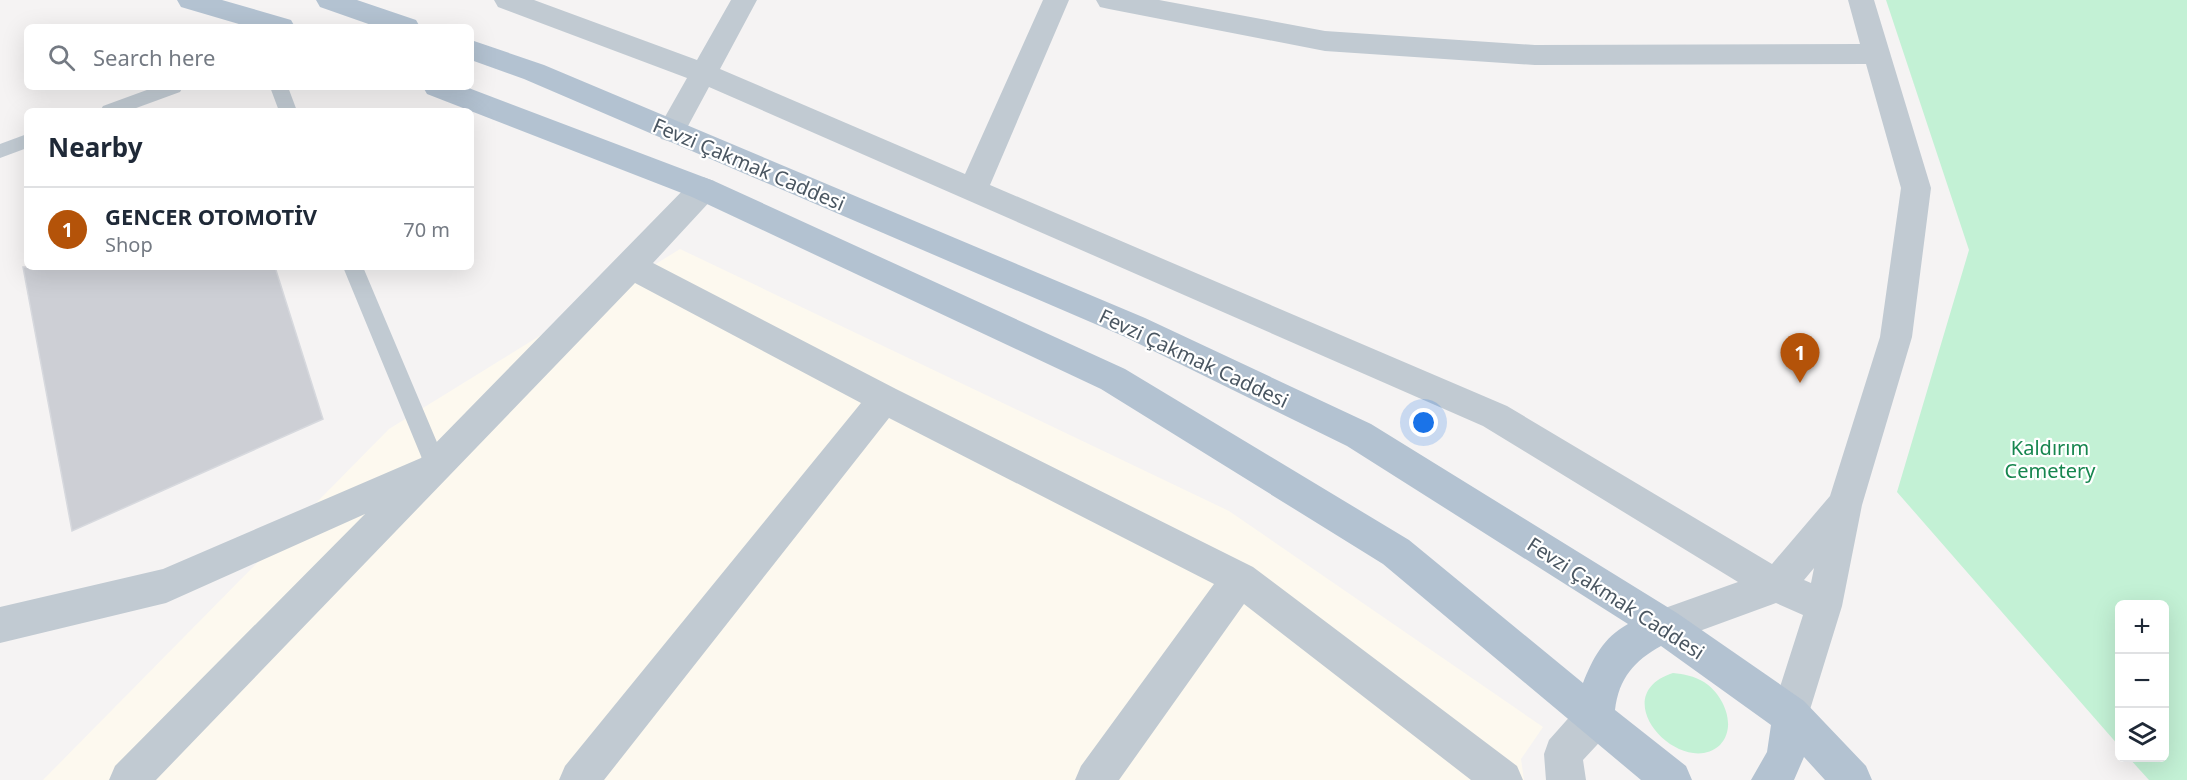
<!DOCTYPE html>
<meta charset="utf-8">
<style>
body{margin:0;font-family:"Noto Sans",sans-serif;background:#f6f6f7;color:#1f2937}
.controls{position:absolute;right:18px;bottom:18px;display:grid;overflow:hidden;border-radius:9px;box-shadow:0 6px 24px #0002}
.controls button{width:54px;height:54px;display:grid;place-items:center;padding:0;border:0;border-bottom:2px solid #e0e1e3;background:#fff;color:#1f2937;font:30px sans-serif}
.you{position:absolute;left:1424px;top:423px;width:21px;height:21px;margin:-15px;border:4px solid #fff;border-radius:50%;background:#1a73e8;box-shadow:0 0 0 9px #1a73e833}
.badge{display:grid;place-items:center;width:39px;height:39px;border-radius:50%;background:#b45309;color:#fff;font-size:20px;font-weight:700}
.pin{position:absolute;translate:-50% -50px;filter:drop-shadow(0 2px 3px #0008)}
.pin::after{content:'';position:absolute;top:32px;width:21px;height:18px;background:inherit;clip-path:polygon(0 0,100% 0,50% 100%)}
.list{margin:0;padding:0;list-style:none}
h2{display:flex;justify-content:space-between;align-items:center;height:78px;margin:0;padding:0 24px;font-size:26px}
h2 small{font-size:20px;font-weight:400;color:#747a83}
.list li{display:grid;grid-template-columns:39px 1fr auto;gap:18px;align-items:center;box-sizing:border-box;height:84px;padding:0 24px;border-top:2px solid #e0e1e3}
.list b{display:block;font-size:22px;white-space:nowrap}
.list p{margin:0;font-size:20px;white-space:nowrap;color:#747a83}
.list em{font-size:20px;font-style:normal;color:#747a83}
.icon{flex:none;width:33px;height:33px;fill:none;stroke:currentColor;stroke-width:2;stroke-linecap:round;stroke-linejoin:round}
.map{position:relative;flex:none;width:2187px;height:780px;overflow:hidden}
.search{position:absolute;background:#fff;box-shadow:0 6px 24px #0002;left:24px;top:24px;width:450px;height:66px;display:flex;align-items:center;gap:15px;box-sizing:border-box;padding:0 21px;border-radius:9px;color:#747a83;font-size:22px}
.panel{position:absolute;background:#fff;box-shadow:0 6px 24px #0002;left:24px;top:108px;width:450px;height:162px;border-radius:9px}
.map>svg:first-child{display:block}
.commercial{fill:#fdf9ef}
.green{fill:#c3f1d5}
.building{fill:#cdcfd5;stroke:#d7d9de;stroke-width:1.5}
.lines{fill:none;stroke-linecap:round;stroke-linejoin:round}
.lane{fill:#c1cad2;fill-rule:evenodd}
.street{fill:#c1cad2;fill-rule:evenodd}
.primary{fill:#b3c2d1;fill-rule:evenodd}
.labels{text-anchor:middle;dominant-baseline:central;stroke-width:4.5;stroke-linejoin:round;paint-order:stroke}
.street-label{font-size:20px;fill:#4a5661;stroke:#fff}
.park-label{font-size:20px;fill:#17864f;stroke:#fff}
</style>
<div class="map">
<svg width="2187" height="780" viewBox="0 0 2187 780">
<rect width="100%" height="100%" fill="#f5f3f3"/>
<!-- commercial -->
<path class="commercial" d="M680,249L1229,511L1543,727L1521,759L1524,780H43L389,429Z"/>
<!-- green -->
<path class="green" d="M1886,0H2187V780H2149L2129,758H2164V604H2120L2119,746L1897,492L1969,250Z
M1673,673C1684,674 1694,676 1704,682C1723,694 1738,726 1720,745C1682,780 1602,696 1673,673Z"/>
<!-- building -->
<path class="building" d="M23,267H275L323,419L72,531Z"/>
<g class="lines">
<!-- lane -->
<path class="lane" d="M155,87H183L180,92L128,111H100L103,106Z
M270,87H288L297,111H279Z
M27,134V148L0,158V144Z
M343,267H363L447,466L444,473L436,476L428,473Z"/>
<!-- street -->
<path class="street" d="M494,0H534L697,60L731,0H757L720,69L965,174L1043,0H1069L990,185L1507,406L1772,564L1830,496L1880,337L1901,188L1866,64L1535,65L1325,51L1109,9L1100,7L1096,0H1159L1325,31L1535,45L1860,44L1848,0H1874L1931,188L1912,337L1862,505L1842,606L1804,729L1790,734L1776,729L1771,715L1803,615L1776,603L1664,644L1651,639L1646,626L1651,613L1738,582L1483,426L709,87L681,139L671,142L661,139L657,131L687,78L498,7ZM1814,568L1811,583L1804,580Z
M703,177L714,181L718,189L714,197L653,263L896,389L1253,567L1517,766L1523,780H1471L1244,604L1119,780H1075L1081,766L1214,584L889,418L604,780H559L565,766L861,403L635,283L156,780H109L115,766L365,514L166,603L0,643V607L163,569L421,458L692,181Z
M1595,699L1609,704L1614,718L1609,732L1583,760L1586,780H1546L1544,754L1549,740L1581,704Z"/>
<!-- primary -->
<path class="primary" d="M177,0H222L291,20L295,27H249L181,7Z
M316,0H357L416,20L420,27H377L320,7Z
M471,40L544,65L1145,318L1371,424L1677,613L1804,701L1866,766L1872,780H1825L1804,757L1794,780H1751L1767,752L1771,725L1661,646C1634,661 1619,678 1615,710L1686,766L1692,780H1641L1383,564L1101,389L692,197L427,94L423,87H466L714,181L1125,369L1409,540L1583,683C1593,658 1603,638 1628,624L1347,446L1123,336L524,79L471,60Z"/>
</g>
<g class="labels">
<!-- street labels -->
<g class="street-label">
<text transform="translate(749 164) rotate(23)">Fevzi Çakmak Caddesi</text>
<text transform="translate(1194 358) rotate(25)">Fevzi Çakmak Caddesi</text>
<text transform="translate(1616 598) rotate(33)">Fevzi Çakmak Caddesi</text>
</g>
<!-- park labels -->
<g class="park-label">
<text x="2050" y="447">Kaldırım<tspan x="2050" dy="23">Cemetery</tspan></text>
</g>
</g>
</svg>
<div class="controls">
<button>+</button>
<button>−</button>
<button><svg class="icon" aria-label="layers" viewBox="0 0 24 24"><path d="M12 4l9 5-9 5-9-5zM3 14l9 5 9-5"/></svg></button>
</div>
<div class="you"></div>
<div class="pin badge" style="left:1800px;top:383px">1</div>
<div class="search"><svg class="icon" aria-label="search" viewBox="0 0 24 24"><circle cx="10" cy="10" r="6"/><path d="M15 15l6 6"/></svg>Search here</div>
<section class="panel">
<h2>Nearby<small></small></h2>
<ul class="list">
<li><span class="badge">1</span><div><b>GENCER OTOMOTİV</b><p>Shop</p></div><em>70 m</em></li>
</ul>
</section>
</div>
